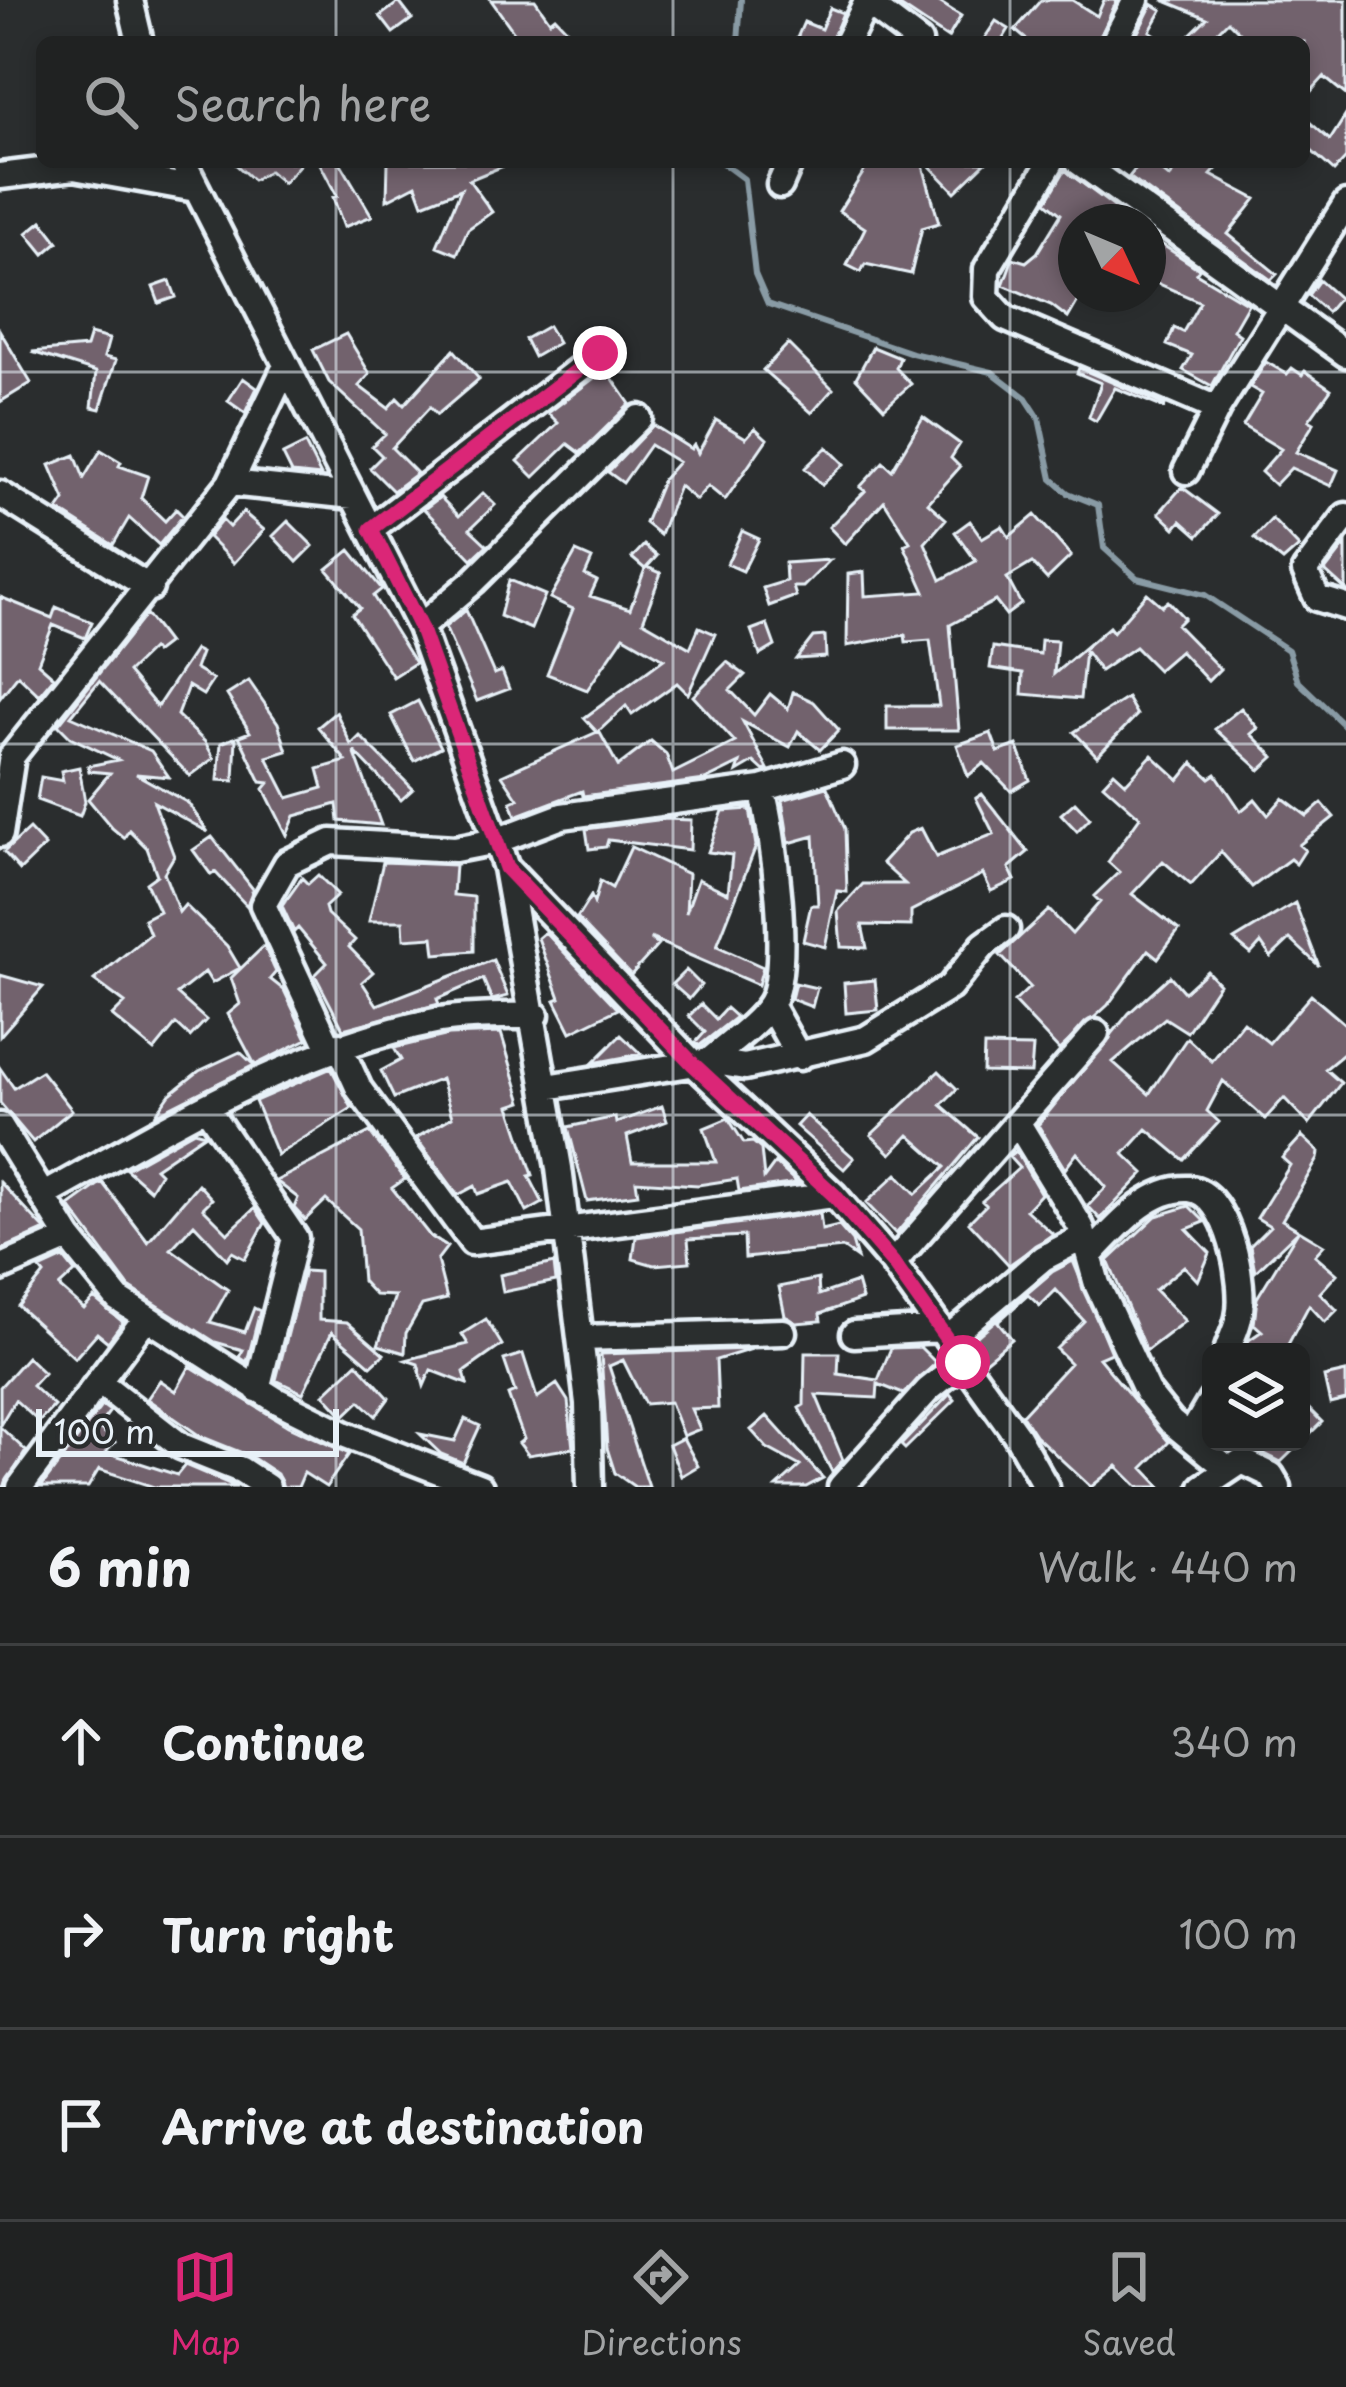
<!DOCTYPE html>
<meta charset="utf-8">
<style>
body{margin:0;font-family:"Playpen Sans",sans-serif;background:#2d2f2f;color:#f1f3f6}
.controls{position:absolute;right:36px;bottom:36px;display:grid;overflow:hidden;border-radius:18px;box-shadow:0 6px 18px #0003}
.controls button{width:108px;height:108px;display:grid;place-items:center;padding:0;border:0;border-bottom:3px solid #3d3f40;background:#202222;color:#f1f3f6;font:60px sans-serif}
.compass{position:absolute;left:1058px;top:204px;width:108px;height:108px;border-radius:50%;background:#202222;box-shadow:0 6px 18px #0003;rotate:134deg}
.scale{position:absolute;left:36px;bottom:30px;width:303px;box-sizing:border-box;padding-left:12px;border:6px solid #e8f1f8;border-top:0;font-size:33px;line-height:42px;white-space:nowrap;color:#e8f1f8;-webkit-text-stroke:9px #2a2d2e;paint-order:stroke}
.stop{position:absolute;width:36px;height:36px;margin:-27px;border:9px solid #db2777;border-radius:50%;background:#fff}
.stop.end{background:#db2777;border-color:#fff;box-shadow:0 3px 12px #0008}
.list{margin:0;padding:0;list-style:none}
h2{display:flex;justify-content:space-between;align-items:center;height:156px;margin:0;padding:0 48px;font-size:51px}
h2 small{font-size:39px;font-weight:400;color:#a2a4a5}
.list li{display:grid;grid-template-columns:78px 1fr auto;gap:36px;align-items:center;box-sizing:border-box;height:192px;padding:0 48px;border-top:3px solid #3d3f40}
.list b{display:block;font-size:45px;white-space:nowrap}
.list em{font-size:39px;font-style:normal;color:#a2a4a5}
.icon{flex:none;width:66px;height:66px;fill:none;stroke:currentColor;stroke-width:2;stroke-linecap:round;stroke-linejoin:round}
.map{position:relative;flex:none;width:1346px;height:1487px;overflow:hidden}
.search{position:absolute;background:#202222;box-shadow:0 6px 18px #0003;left:36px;right:36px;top:36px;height:132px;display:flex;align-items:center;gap:30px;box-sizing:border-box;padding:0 42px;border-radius:18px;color:#a2a4a5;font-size:45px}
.sheet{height:732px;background:#202222}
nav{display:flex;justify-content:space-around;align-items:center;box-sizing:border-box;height:168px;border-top:3px solid #3d3f40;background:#202222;font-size:33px;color:#a2a4a5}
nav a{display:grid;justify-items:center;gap:6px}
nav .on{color:#db2777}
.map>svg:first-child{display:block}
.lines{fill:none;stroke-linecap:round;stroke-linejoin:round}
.stream{stroke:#899ba5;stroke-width:6}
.building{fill:#72626d;stroke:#e8f1f8;stroke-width:3}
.street-casing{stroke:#e8f1f8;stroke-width:33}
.street{stroke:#2a2d2e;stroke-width:24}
.route{stroke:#db2777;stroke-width:15}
.grid{fill:none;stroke:#e8f1f8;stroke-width:3;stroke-opacity:0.55}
</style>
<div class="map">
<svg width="1346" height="1487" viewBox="0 0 1346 1487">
<rect width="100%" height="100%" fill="#2a2d2e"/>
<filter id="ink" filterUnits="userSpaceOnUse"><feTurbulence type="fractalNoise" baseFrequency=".00833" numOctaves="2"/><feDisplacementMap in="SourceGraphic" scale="24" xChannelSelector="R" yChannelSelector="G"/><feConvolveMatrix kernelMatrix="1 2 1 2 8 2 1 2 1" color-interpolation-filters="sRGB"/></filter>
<g filter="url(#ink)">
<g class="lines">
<!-- stream -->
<path class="stream" d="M738,42L741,0
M721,162L744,179L755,274L768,304L912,353L992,372L1026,398L1039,418L1052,479L1068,493L1098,505L1104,548L1137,578L1205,595L1288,650L1298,681L1346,727"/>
</g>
<!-- building -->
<path class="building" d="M491,0H535L550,21L555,17L579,42H521Z
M891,0H936L961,16L948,38Z
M1041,0H1072L1097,16L1104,0H1117L1098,42H1029L1015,30Z
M1163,0H1346V95L1324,77L1304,99V42H1249L1228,21L1207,42H1182L1207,18Z
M399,2L412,19L393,33L380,16Z
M1152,4L1162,10L1150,31L1166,42H1133Z
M830,8L843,13L831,42L797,38L804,22L821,29Z
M996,21L1009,29L1001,42H982Z
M1346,115V158L1334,171L1304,144V117L1330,140Z
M233,162H302L283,183L269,171L253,180Z
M319,162H340L372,216L344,227L333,197L337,196Z
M388,162H511V163L469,180L492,212L468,229L457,254L437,246L461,189L423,204L416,185L387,200Z
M870,162H922L939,223L922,228L911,274L865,264L861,272L847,265L865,228L839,211Z
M926,162H986L955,192Z
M1141,162H1151L1170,178L1178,162H1223L1211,175L1256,199L1228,234L1277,274L1271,280L1129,177Z
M1065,170L1125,215L1120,222H1076V294H1082L1068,318L1051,305L1003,285L1013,258L1026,262L1037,253L1061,214L1046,202Z
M42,221L58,242L44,254L27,233Z
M1155,240L1199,269L1196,273L1248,304L1233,330L1240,335L1212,386L1183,370L1192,355L1167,345L1174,328L1183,332L1200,302L1148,279V252Z
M1319,280L1339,298L1327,312L1308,295Z
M170,281L176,297L159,303L153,287Z
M548,326L558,343L534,357L525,339Z
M0,331L31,383L0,402Z
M90,334L109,339L104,357L116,360L100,409L92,407L96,372L32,352L86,347Z
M346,334L370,374L359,386L388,408L397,398L404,405L454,350L479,379L437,415L430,407L392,448L417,473L393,491L370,468L382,456L372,446L385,434L329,382L313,350Z
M788,344L833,389L812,413L763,370Z
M873,347L900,358L896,368L911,384L884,408L856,378Z
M1266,362L1287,374L1292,368L1302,375L1305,371L1331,389L1309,420L1314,423L1296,452L1338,470L1331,486L1291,468L1275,485L1261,472L1281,449L1243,426L1262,394L1250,387Z
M1079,368L1165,405L1164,408L1115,388L1096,421L1089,417L1101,383L1077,373Z
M606,369L630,404L580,453L568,444L534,477L518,461L558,423L548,413Z
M243,378L257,388L245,413L228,401Z
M923,417L960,444L951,458L960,467L928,503L946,519L925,543L941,580L976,561L955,532L970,521L982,538L1002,526L1009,537L1035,515L1071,556L1047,579L1032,563L1007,578L1021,604L1006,615L995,601L950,625L959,730H887V706H939L930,640L906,642L905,635L847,646L848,574L864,572L865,596L925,592L904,545L910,542L884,501L845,544L829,527L865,491L860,487L883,462L892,470Z
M716,420L746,438L755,428L767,439L725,500L708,486L696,500L679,486L660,535L645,523L663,479L678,462L650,445L623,483L608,472L653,425L691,449L694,445L698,453Z
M305,444L321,476L292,473L283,455Z
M827,447L844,464L822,485L805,468Z
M101,450L121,462L119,466L148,476L141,498L165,521L176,509L183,516L159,545L129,518L113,545L58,510L65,500L50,465L75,455L84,478Z
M1182,487L1218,514L1198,536L1181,521L1175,528L1159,513Z
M483,493L495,505L470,529L487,545L472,559L424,509L440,497L459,516Z
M243,512L264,530L234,563L208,537L222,520L229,527Z
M1272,519L1299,547L1283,561L1254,538Z
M288,521L313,546L297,562L273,536Z
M742,531L759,539L743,571L727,564Z
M1346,544V590L1325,571Z
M644,545L657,556L647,567L661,573L643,621L690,648L699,627L715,634L688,694L677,683L632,715L626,706L599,731L618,766L651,741L666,754L673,773L735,742L693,696L727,662L745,675L730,690L754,715L770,694L788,709L793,692L814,702L839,730L820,750L798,731L790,747L743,722L768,769L764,771L754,762L737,772L740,763L705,780L583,796L582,791L516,816L511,802L518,799L502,775L597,732L584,718L664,659L624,636L587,690L547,674L573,609L550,598L576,552L592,559L585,575L597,581L590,596L630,609L645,569L632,558Z
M350,550L382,589L373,596L415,663L393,677L352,614L360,608L327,569Z
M830,560L803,587H793L796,596L769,606L763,588L786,581L785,563Z
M509,580L545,595L531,629L500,616Z
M1147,593L1162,606L1168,601L1184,618L1177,625L1220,669L1208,681L1180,651L1158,670L1135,647L1100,671L1085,651L1080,699L1022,694L1023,673L990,668L993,647L1040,654L1041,640L1057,641L1054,674L1109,627L1113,632Z
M0,597L52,618L56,607L92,622L85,638L53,625L38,663L54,677L39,695L18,675L0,698Z
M466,610L494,674L502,671L509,689L477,701L445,627Z
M146,614L168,643L155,653L152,649L128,672L157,707L195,650L201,653L195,669L213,680L203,695L188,686L177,715L205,742L214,758L190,776L99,681L71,716L151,751L169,777L136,774L188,803L208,832L154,802L174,856L164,873L179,912L185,905L227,946L240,968L212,983L205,972L177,994L206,1020L190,1037L176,1024L154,1051L112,1016L125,1003L94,980L150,934L144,919L159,911L146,883L157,875L147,848L129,830L124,838L112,828L88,799L110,773L89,771L88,766L118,760L70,737L58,725Z
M767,624L775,646L760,655L751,630Z
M825,636L826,657L796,659L813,637Z
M249,681L278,723L287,751L267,757L288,798L323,788L318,769L346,761L318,727L336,712L351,745L360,736L413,789L401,800L354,751L381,825L339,821L337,804L295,816L287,835L264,789L269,783L261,782L239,736L250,732L227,695Z
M1127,698L1137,715L1097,756L1074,732Z
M418,701L441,747L414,761L391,715Z
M1241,708L1258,728L1251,734L1274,757L1260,770L1215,729Z
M991,733L998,752L1017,745L1030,780L1011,791L984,763L968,776L957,745Z
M236,737L234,781L218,780L221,743Z
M1152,755L1179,780L1193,763L1210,778L1216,774L1241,811L1255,799L1268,815L1283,798L1307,816L1322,803L1334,817L1299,845L1305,850L1296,864L1290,859L1252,887L1221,852L1191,885L1163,861L1132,894L1179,930L1158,958L1148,950L1108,1005L1059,1050L1014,1002L1030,987L1000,955L1049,910L1072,934L1100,902L1094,896L1119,872L1108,862L1140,817L1103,784L1114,772L1126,783Z
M79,767L85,802L80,816L37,800L41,777L63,781L61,771Z
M827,787L845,829L847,892L837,891L825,947L803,941L811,905H818L814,836L789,843L782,800Z
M982,794L1028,852L1009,868L1015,880L991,891L983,874L911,911V926L862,925L867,948L841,947L838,911L863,884H905L882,863L909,833L921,828L936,857L994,834L976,798Z
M1075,802L1090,818L1077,831L1061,814Z
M750,809L756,846L717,946L763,967L758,985L650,938L658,945L631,975L577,918L591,896L594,903L600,881L612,888L631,847L688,874L686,913L698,879L728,893L732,855L708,852L723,811Z
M665,819L691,820L690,850L608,840L606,847L589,849L586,829Z
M29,829L45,846L20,870L4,852Z
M212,837L253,889L247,906L215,872L211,875L193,850Z
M383,862L455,865L453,895L474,897V951L435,954L433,937L404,939L403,921H369Z
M318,875L338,895L325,907L327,914L355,940L349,947L373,972L362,982L377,1005L493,960L508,996L492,1000L483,979L437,999L439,1004L343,1029L315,975L327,963L298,928L294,932L282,906L302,878L308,884Z
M1295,903L1319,966L1290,939L1271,957L1261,943L1251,954L1234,940Z
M545,932L618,1009L571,1032L555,1000L560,998L538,938Z
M264,946L276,972L270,979L284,990L307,1039L255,1065L228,1014L240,1004L231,978Z
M686,970L701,985L689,999L672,984Z
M1207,971L1219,984L1187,1032L1165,1018L1113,1062L1149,1094L1187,1038L1212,1061L1243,1022L1269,1043L1311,995L1346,1025V1052L1325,1069L1341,1083L1309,1124L1284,1098L1265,1119L1223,1081L1207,1111L1219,1122L1184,1160L1147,1129L1124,1154L1144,1173L1100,1219L1088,1206L1106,1187L1077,1153L1065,1169L1038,1125L1129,1013L1170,976L1184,992Z
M0,975L43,987L0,1036Z
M875,980L878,1010L846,1013L844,983Z
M795,983L817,988L812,1007L791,999Z
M701,1004L716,1019L726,1008L736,1017L699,1046L696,1042L705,1032L689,1016Z
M501,1033L522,1102L510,1106L533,1175L529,1176L543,1203L527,1212L512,1182L478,1194L475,1186L458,1195L416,1138L452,1117L441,1079L394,1098L381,1071L401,1060L394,1048L449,1035Z
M621,1035L641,1054L593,1063Z
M984,1046L1033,1047L1031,1073L983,1072Z
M240,1052L254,1065L155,1115L170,1094L199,1071Z
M0,1068L14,1088L41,1071L72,1110L33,1142L0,1103Z
M331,1068L352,1108L277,1155L255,1101Z
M939,1071L957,1089L941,1105L978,1137L896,1234L866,1203L897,1174L916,1194L945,1167L909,1135L891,1154L871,1135Z
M662,1106L667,1121L627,1136L632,1162H716L704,1128L728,1118L744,1143L753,1142L761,1149L764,1178L775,1163L797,1183L739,1191L737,1179L698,1185L636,1181L638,1194L587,1201L568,1127L615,1117L616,1123Z
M806,1115L854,1158L844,1169L796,1126Z
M194,1131L205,1134L155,1168L160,1173L150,1190L126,1169Z
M370,1132L405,1179L392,1188L430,1236L447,1247L437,1260L447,1299L422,1305L406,1333L405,1353L378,1345L395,1296L375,1295L362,1281L358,1229L326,1200L305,1220L294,1208L298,1198L276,1181Z
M1302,1136L1319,1152L1318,1159L1282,1220L1324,1245L1315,1255L1337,1274L1320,1293L1337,1310L1325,1322L1309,1305L1284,1352H1244L1249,1340L1262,1331L1254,1324L1257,1298L1298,1231L1255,1272L1250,1246L1270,1226L1257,1218L1290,1165L1282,1158Z
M1016,1151L1041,1194L1026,1210L1053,1234L1009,1265L969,1222L986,1205L982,1201L1019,1168L1009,1157Z
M0,1182L45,1230L0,1250Z
M102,1182L148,1242L198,1184L212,1199L203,1208L228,1233L255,1208L265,1223L245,1259L232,1252L227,1259L194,1224L171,1249L228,1290L210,1322L245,1332L254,1308L260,1311L247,1362L239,1357L243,1350L215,1342L129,1287L69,1206Z
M1189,1206L1205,1222L1187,1229L1210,1253L1198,1281L1184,1266L1155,1290L1185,1321L1146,1351L1108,1261L1156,1216Z
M820,1213L822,1230L839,1226L852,1241L857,1258L843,1248L745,1258L744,1236L688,1239L690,1262L654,1265L633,1259L636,1237Z
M64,1258L75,1272L59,1287L84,1309L94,1298L123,1322L108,1342L97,1333L75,1358L18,1306L44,1274L40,1269Z
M1073,1261L1111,1353L1099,1358L1169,1442L1143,1468L1161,1487H1138L1117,1466L1091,1487L1035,1435L1022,1415L1070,1363L1056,1349L1084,1321L1056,1290L1040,1306L1028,1295L998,1322L1012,1339L984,1362L970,1342L1052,1272Z
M554,1263L556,1281L503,1292L500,1275Z
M304,1271L319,1272V1320L347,1322L384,1354L371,1366L332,1332L303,1393L276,1380Z
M818,1279L819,1295L857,1282L862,1299L820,1314L821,1321L796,1323L785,1316L779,1287Z
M486,1319L502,1345L464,1372L467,1384L431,1370L424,1386L418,1364L406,1360L468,1344L462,1334Z
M920,1347L936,1363L903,1394L878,1384L877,1398L816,1395L843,1460L832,1472L799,1408L804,1405L805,1353H839L838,1374L878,1380L891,1348Z
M752,1349L716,1360L718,1408L691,1409L700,1429L683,1436L670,1402L645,1404L623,1360L609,1366L649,1487H635L615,1473L607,1448L601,1354Z
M523,1354L537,1398L557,1384L568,1401L573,1448L528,1455L519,1443L524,1439L508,1395L515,1392L504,1360Z
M27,1357L44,1373L32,1386L54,1406L39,1422L15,1400L0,1425V1387Z
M357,1363L389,1398L376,1416L360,1401L344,1416L324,1394Z
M190,1366L288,1426L349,1454L326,1487L304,1473L298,1487H283L277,1474L250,1456L200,1436L147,1399L160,1380L176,1391Z
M1346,1372V1400L1330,1404L1324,1377Z
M950,1394L955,1400L905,1449L901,1445Z
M102,1405L110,1411L98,1427L115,1442L106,1452L177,1475L185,1465L237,1487H154L99,1469L88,1487H41Z
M1309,1409L1322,1422L1281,1462L1241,1442H1301V1417Z
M767,1416L819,1474L823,1478L806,1487H777L800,1466L767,1448L751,1430Z
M465,1419L480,1426L463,1463L441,1454L420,1434L455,1441Z
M0,1427L26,1451L4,1487H0Z
M683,1438L698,1466L681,1476L669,1445Z"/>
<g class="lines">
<defs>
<path id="street" d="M130,0L140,42
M866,2L919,42
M847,42L868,0
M1114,42L1136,0
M183,162L420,627L506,868L559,1168L588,1403L590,1487
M1051,162L987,269L986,297L1005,318L1217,409
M1079,162L1346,354
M0,176L74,167L196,189
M780,185L790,162
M1186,471L1217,409L1346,204
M230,483L353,496
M0,494L150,588
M1346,516L1305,571L1317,598L1346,607
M371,529L600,353
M420,627L474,581L639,418
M0,834L12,756L230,483L286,366
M506,868L693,1063L834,1195L893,1263L1017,1436L1046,1487
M770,1005L799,1057
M339,1045L359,1089L472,1242L834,1195
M330,1049L263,905L287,863L331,842L455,849L496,841L562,816L762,789L842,765
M709,1061C728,1044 758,1024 771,1003C792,967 773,830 762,789
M547,1087L709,1061L745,1067L866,1039L950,987L984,945L1006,929
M206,1107L295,1238L257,1389
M1019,1125L1081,1227L1097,1284L1147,1392L1171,1422L1227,1468
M0,1126L69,1238L118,1299L276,1400L346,1435L480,1487
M43,1196C168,1127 293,1049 435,1021C467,1015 503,1017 536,1015
M1091,1254C1116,1228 1149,1187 1189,1189C1229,1191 1246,1286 1239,1317C1237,1329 1230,1340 1227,1352
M893,1263L1096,1033
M0,1268L69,1238
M854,1334L940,1329
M581,1338L783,1332
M947,1339L1043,1258L1082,1238
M99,1382L181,1446L241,1470L267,1487
M1191,1435L1211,1401
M20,1487L145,1319
M841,1487L928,1390L963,1362
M1203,1487L1242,1461L1271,1475L1278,1487"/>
</defs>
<!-- street casing -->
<use href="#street" class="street-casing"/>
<!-- street -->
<use href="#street" class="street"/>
</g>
</g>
<g class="lines" filter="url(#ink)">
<!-- route -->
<path class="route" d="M600,353L371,529L420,627L506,868L693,1064L834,1195L893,1263L963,1362"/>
</g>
<!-- grid -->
<path class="grid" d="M336,0V42M673,0V42M1010,0V42M336,162V1487M673,162V1487M1010,162V1487M0,372H1346M0,744H1346M0,1115H1346"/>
</svg>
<div class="controls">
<button><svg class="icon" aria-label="layers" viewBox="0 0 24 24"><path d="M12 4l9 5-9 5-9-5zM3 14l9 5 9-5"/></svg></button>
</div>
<svg class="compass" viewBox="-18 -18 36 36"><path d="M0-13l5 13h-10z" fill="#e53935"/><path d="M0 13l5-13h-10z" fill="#a2a4a5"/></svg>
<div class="scale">100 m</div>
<div class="stop" style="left:963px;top:1362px"></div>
<div class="stop end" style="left:600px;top:353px"></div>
<div class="search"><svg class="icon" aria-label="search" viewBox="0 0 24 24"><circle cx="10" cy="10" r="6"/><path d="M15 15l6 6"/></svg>Search here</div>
</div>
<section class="sheet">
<h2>6 min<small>Walk · 440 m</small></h2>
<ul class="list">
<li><svg class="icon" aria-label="ahead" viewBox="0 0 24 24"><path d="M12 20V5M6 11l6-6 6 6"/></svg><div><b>Continue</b></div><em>340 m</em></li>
<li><svg class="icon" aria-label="right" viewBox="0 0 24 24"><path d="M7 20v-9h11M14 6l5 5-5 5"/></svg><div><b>Turn right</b></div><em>100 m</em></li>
<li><svg class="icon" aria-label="arrive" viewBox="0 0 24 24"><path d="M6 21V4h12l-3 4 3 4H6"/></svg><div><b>Arrive at destination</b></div></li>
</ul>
</section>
<nav>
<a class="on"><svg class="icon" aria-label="map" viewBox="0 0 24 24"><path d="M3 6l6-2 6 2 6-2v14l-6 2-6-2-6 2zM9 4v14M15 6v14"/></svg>Map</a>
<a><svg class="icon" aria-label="directions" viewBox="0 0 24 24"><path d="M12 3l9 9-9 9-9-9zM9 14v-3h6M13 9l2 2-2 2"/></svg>Directions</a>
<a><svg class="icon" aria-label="saved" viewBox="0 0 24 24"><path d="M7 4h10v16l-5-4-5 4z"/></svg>Saved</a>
</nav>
